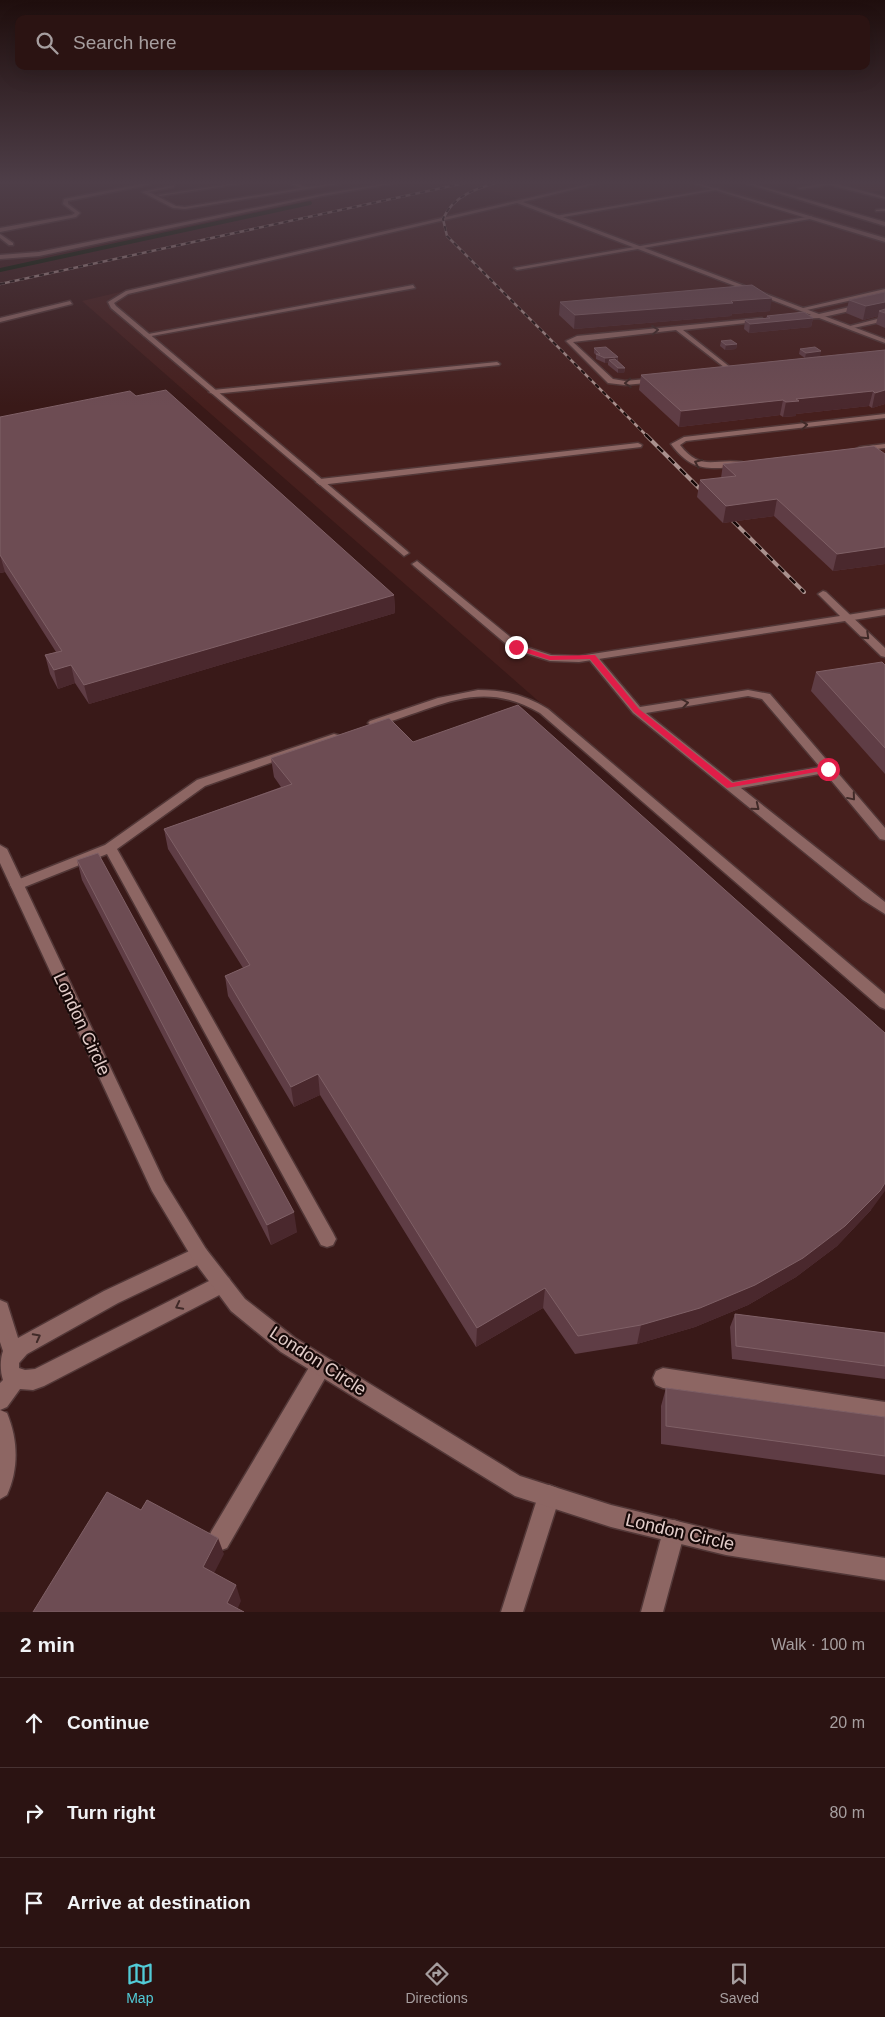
<!DOCTYPE html>
<meta charset="utf-8">
<style>
body{margin:0;font-family:Arial,sans-serif;background:#372020;color:#f1f3f6}
.stop{position:absolute;width:15px;height:15px;margin:-11px;border:4px solid #e11d48;border-radius:50%;background:#fff}
.stop.end{background:#e11d48;border-color:#fff;box-shadow:0 1px 5px #0008}
.list{margin:0;padding:0;list-style:none}
h2{display:flex;justify-content:space-between;align-items:center;height:65px;margin:0;padding:0 20px;font-size:21px}
h2 small{font-size:16px;font-weight:400;color:#a69e9f}
.list li{display:grid;grid-template-columns:32px 1fr auto;gap:15px;align-items:center;box-sizing:border-box;height:90px;padding:0 20px;border-top:1px solid #473232}
.list b{display:block;font-size:19px;white-space:nowrap}
.list em{font-size:16px;font-style:normal;color:#a69e9f}
.icon{flex:none;width:28px;height:28px;fill:none;stroke:currentColor;stroke-width:2;stroke-linecap:round;stroke-linejoin:round}
.map{position:relative;flex:none;width:885px;height:1612px;overflow:hidden}
.search{position:absolute;background:#2b1312;box-shadow:0 5px 20px #0002;left:15px;right:15px;top:15px;height:55px;display:flex;align-items:center;gap:12px;box-sizing:border-box;padding:0 18px;border-radius:10px;color:#a69e9f;font-size:19px}
.sheet{height:335px;background:#2b1312}
nav{display:flex;justify-content:space-around;align-items:center;box-sizing:border-box;height:70px;border-top:1px solid #473232;background:#2b1312;font-size:14px;color:#a69e9f}
nav a{display:grid;justify-items:center;gap:2px}
nav .on{color:#52cbd7}
.map>svg:first-child{display:block}
.built{fill:#461f1d}
.green{fill:#5c211f}
.lines{fill:none;stroke-linecap:round;stroke-linejoin:round}
.stream{stroke:#001900;stroke-width:4}
.service-casing{stroke:#523737;stroke-width:3}
.minor-casing{stroke:#523737;stroke-width:3}
.service{fill:#8d6663;fill-rule:evenodd}
.minor{fill:#8d6663;fill-rule:evenodd}
.rail-far1-casing{stroke:#aa918e;stroke-width:2.5}
.rail-casing{stroke:#aa918e;stroke-width:4}
.rail-far1{stroke:#170908;stroke-width:2;stroke-dasharray:5;stroke-linecap:butt}
.rail{stroke:#170908;stroke-width:2.5;stroke-dasharray:8;stroke-linecap:butt}
.wall{fill:#5f3d45}
.shaded-wall{fill:#4a282d}
.building{fill:#6d4c53;stroke:#7f6066}
.oneway{stroke:#402a28}
.route{fill:#e11d48}
.labels{text-anchor:middle;dominant-baseline:central;stroke-width:4.5;stroke-linejoin:round;paint-order:stroke}
.near-street-label{font-size:18px;fill:#e2ccc9;stroke:#170908}
</style>
<div class="map">
<svg width="885" height="1612" viewBox="0 0 885 1612">
<rect width="100%" height="100%" fill="#391918"/>
<!-- built -->
<path class="built" d="M497,181H705L885,236V1005L82,301L517,198L473,186Z"/>
<!-- green -->
<path class="green" d="M827,181H876L885,183V190L867,192Z"/>
<g class="lines">
<!-- stream -->
<path class="stream" d="M0,270L310,203"/>
<defs>
<path id="service" d="M148,181H152L148,185L68,201V204L80,213L76,217L0,232V228L72,215L75,213L63,204L64,199L146,183Z
M250,181H258L160,196L158,195Z
M284,181H289L307,187L355,181L185,209L173,208L142,192L174,185V187L149,192L176,206L185,207L301,188Z
M820,181L831,182L885,197V199L830,185L800,189L798,188L824,183Z
M879,181H885V183L879,182Z
M719,188L717,190L558,218L555,216Z
M885,209V211H876V210Z
M812,216L810,219L517,270L514,268Z
M0,234L13,243V245H9L0,238Z
M413,285L415,288L146,337L143,335Z
M885,289V293L802,311L799,309Z
M885,299V303L819,318L794,319L791,317L819,314Z
M70,301L72,304L0,322V318Z
M885,317V321L849,329L846,327Z
M762,318L764,321L683,330L735,371V373L733,374L676,330L573,342L613,379L625,381L657,378L661,380L657,382L625,385L608,383L566,341L577,336Z
M497,362L500,364L499,365L213,394L209,392L213,390Z
M885,414V418L686,441L680,445C701,472 714,458 742,462V466H739C708,470 691,471 671,444L684,437Z
M638,443L642,445L641,447L320,485L316,482L320,479Z
M885,444V448L860,451L856,449L860,447Z
M885,609V615L847,621L842,618L847,615Z
M592,654L596,655L640,707L748,690L770,694L885,828V840L880,839L825,773L741,788L885,902V914L863,900L633,713L587,657ZM748,696L762,699L820,767L733,782L646,713Z
M478,690C505,690 525,695 548,709L885,994V1009L880,1007L540,713C477,676 435,711 374,726L368,723L370,721L438,698Z
M334,734L338,735L340,737L338,739L205,786L117,849L333,1233L336,1239L333,1245L327,1247L321,1245L107,854L22,888H12L10,885L12,882L105,845L197,780Z
M200,1246L206,1249L209,1255L206,1261L118,1303L27,1354L19,1363V1368L25,1370L35,1369L215,1278L222,1275L229,1278L231,1284L229,1290L44,1386L33,1390L20,1389L7,1407L0,1410L7,1413C18,1440 19,1468 7,1495L0,1499V1383L3,1380C0,1371 0,1359 3,1351L0,1342V1300L7,1303L18,1338L104,1291Z
M321,1356L328,1359L331,1366L328,1373L227,1548L219,1551L211,1548L208,1540L211,1532L314,1359Z
M663,1368L885,1402V1422L663,1388L656,1385L653,1378L656,1371Z
M549,1485L557,1488L560,1496L523,1612H501L538,1496L541,1488Z
M674,1520L682,1523L685,1531L663,1612H641L663,1531L666,1523Z"/>
<path id="minor" d="M400,181H408L322,196L39,256L0,259V255L39,252L322,194Z
M602,181H608L523,202L885,339V343L517,203L128,294L114,303L116,306L407,551L409,553L404,556L111,308L108,302L126,291Z
M685,181H690L885,238V242Z
M738,181H743L885,222V226Z
M417,561L520,645L551,655L579,656L840,616L818,594L823,591L826,592L885,648V657L881,656L845,621L579,662L550,661L512,649L414,566L412,564Z
M0,845L7,849L164,1181L206,1249L245,1299L295,1338L520,1476L611,1505L726,1533L885,1558V1580L726,1555L611,1527L515,1496L281,1352L231,1311L194,1261L152,1191L0,863Z"/>
</defs>
<!-- service casing -->
<use href="#service" class="service-casing"/>
<!-- minor casing -->
<use href="#minor" class="minor-casing"/>
<!-- service -->
<use href="#service" class="service"/>
<!-- minor -->
<use href="#minor" class="minor"/>
<defs>
<path id="rail-far1" d="M502,181C478,188 453,195 443,219L447,236L647,436
M0,284L474,181"/>
<path id="rail" d="M646,435L706,495
M733,521L804,592"/>
</defs>
<!-- rail-far1 casing -->
<use href="#rail-far1" class="rail-far1-casing"/>
<!-- rail casing -->
<use href="#rail" class="rail-casing"/>
<!-- rail-far1 -->
<use href="#rail-far1" class="rail-far1"/>
<!-- rail -->
<use href="#rail" class="rail"/>
</g>
<!-- wall -->
<path class="wall" d="M885,292V328L876,324L878,316L863,320L846,313L849,300Z
M560,302L770,311L732,314L731,316L574,329L559,315Z
M767,316L813,318L811,327L749,333L744,329L745,320L766,318Z
M721,341L737,344L736,349L725,350L720,346Z
M594,348L618,357V361L625,368L624,373H618L608,365V363H605L596,359V355L594,353Z
M800,349L820,356L805,358L799,354Z
M885,350V404L872,408L869,406L796,414V416L783,417L780,415L679,427L639,390L641,375Z
M136,396L394,595L395,613L89,704L75,683L58,689L50,674L45,655L56,652L5,572L0,573V417Z
M885,454V564L833,571L774,516L723,523L697,497L700,480L721,478L723,464Z
M885,665V774L811,691L816,672Z
M271,758L871,1210L837,1246L796,1277L748,1305L695,1327L637,1344L575,1354L543,1308L476,1347L320,1095L294,1107L228,996L225,976L243,968L168,849L164,829L281,787L274,777Z
M77,860L297,1232L271,1245L82,880Z
M735,1314L885,1333V1379L732,1359L730,1327Z
M666,1388L885,1417V1475L661,1444V1406Z"/>
<!-- shaded-wall -->
<path class="shaded-wall" d="M772,298L770,311L732,314L731,316L574,329L575,315Z
M885,302V313L879,311L878,316L863,320L866,306Z
M813,318L811,327L749,333L750,324Z
M737,344L736,349L725,350L726,345Z
M821,351L820,356L805,358L806,353Z
M618,357L617,362L609,360L608,363H605V358Z
M618,368H625L624,373H618Z
M885,390V404L872,408L875,393Z
M873,391L869,406L796,414V416L783,417L786,402L796,399Z
M783,400L780,415L679,427L681,411Z
M777,499L774,516L723,523L726,506Z
M885,547V564L833,571L837,554Z
M0,555L5,572L0,573Z
M394,595L395,613L89,704L84,685Z
M71,665L75,683L58,689L54,670Z
M318,1074L320,1095L294,1107L291,1087Z
M885,1183V1191L871,1210L837,1246L796,1277L748,1305L695,1327L637,1344L641,1325Z
M294,1212L297,1232L271,1245L267,1225Z
M545,1288L543,1308L476,1347L477,1328Z
M218,1538L224,1554L209,1583L203,1567Z
M236,1585L241,1601L236,1612L227,1603Z"/>
<!-- building -->
<path class="building" d="M752,285L772,298L731,301L733,303L575,315L560,302Z
M885,292V302L866,306L849,300Z
M885,309V313L879,311Z
M804,312L813,318L750,324L745,320L770,318L767,316Z
M731,340L737,344L726,345L721,341Z
M606,347L618,357L605,358L596,354H600L594,348Z
M815,347L821,351L806,353L800,349Z
M885,350V390L875,393L873,391L796,399L799,401L786,402L783,400L681,411L641,375Z
M615,359L625,368H618L609,360Z
M166,390L394,595L84,685L71,665L54,670L45,655L62,651L0,555V417L130,391L136,396Z
M874,446L885,454V547L837,554L777,499L726,506L700,480L736,476L723,464Z
M882,662L885,665V748L816,672Z
M518,705L885,1033V1183L880,1191L845,1226L803,1258L755,1285L700,1308L641,1325L578,1336L545,1288L477,1328L318,1074L291,1087L225,976L250,965L164,829L292,784L271,758L389,718L413,742Z
M98,853L294,1212L267,1225L77,860Z
M735,1314L885,1333V1366L736,1346Z
M666,1388L885,1417V1456L666,1426Z
M107,1492L141,1510L147,1500L218,1538L203,1567L236,1585L227,1603L244,1612H33Z"/>
<!-- one-way arrows -->
<defs><path id="oneway-chevron" d="M-2-3.5L2.5 0L-2 3.5" fill="none" stroke-width="1.6" stroke-linecap="round" stroke-linejoin="round" transform="scale(1.25)"/></defs>
<g class="oneway">
<use href="#oneway-chevron" transform="translate(655 330) rotate(-5)"/>
<use href="#oneway-chevron" transform="translate(628 383) rotate(176)"/>
<use href="#oneway-chevron" transform="translate(804 425) rotate(-6)"/>
<use href="#oneway-chevron" transform="translate(698 463) rotate(-156)"/>
<use href="#oneway-chevron" transform="translate(866 636) rotate(44)"/>
<use href="#oneway-chevron" transform="translate(685 703) rotate(-9)"/>
<use href="#oneway-chevron" transform="translate(852 797) rotate(50)"/>
<use href="#oneway-chevron" transform="translate(756 807) rotate(39)"/>
<use href="#oneway-chevron" transform="translate(179 1306) rotate(153)"/>
<use href="#oneway-chevron" transform="translate(37 1337) rotate(-28)"/>
</g>
<!-- sky -->
<linearGradient id="sky" x2="0" y2="1"><stop stop-color="#1f0e0d"/><stop offset="0.45" stop-color="#4e3e48"/><stop offset="1" stop-color="#4e3e48" stop-opacity="0"/></linearGradient>
<rect width="885" height="406" fill="url(#sky)"/>
<!-- route -->
<path class="route" d="M516,645L550,656L595,655L639,709L732,783L828,766L832,769L727,788L634,712L590,659L550,660L514,649Z"/>
<g class="labels">
<!-- near-street labels -->
<g class="near-street-label">
<text transform="translate(82 1024) rotate(65)">London Circle</text>
<text transform="translate(318 1361) rotate(33)">London Circle</text>
<text transform="translate(680 1532) rotate(13)">London Circle</text>
</g>
</g>
</svg>
<div class="stop" style="left:828px;top:769px"></div>
<div class="stop end" style="left:516px;top:647px"></div>
<div class="search"><svg class="icon" aria-label="search" viewBox="0 0 24 24"><circle cx="10" cy="10" r="6"/><path d="M15 15l6 6"/></svg>Search here</div>
</div>
<section class="sheet">
<h2>2 min<small>Walk · 100 m</small></h2>
<ul class="list">
<li><svg class="icon" aria-label="ahead" viewBox="0 0 24 24"><path d="M12 20V5M6 11l6-6 6 6"/></svg><div><b>Continue</b></div><em>20 m</em></li>
<li><svg class="icon" aria-label="right" viewBox="0 0 24 24"><path d="M7 20v-9h11M14 6l5 5-5 5"/></svg><div><b>Turn right</b></div><em>80 m</em></li>
<li><svg class="icon" aria-label="arrive" viewBox="0 0 24 24"><path d="M6 21V4h12l-3 4 3 4H6"/></svg><div><b>Arrive at destination</b></div></li>
</ul>
</section>
<nav>
<a class="on"><svg class="icon" aria-label="map" viewBox="0 0 24 24"><path d="M3 6l6-2 6 2 6-2v14l-6 2-6-2-6 2zM9 4v14M15 6v14"/></svg>Map</a>
<a><svg class="icon" aria-label="directions" viewBox="0 0 24 24"><path d="M12 3l9 9-9 9-9-9zM9 14v-3h6M13 9l2 2-2 2"/></svg>Directions</a>
<a><svg class="icon" aria-label="saved" viewBox="0 0 24 24"><path d="M7 4h10v16l-5-4-5 4z"/></svg>Saved</a>
</nav>
